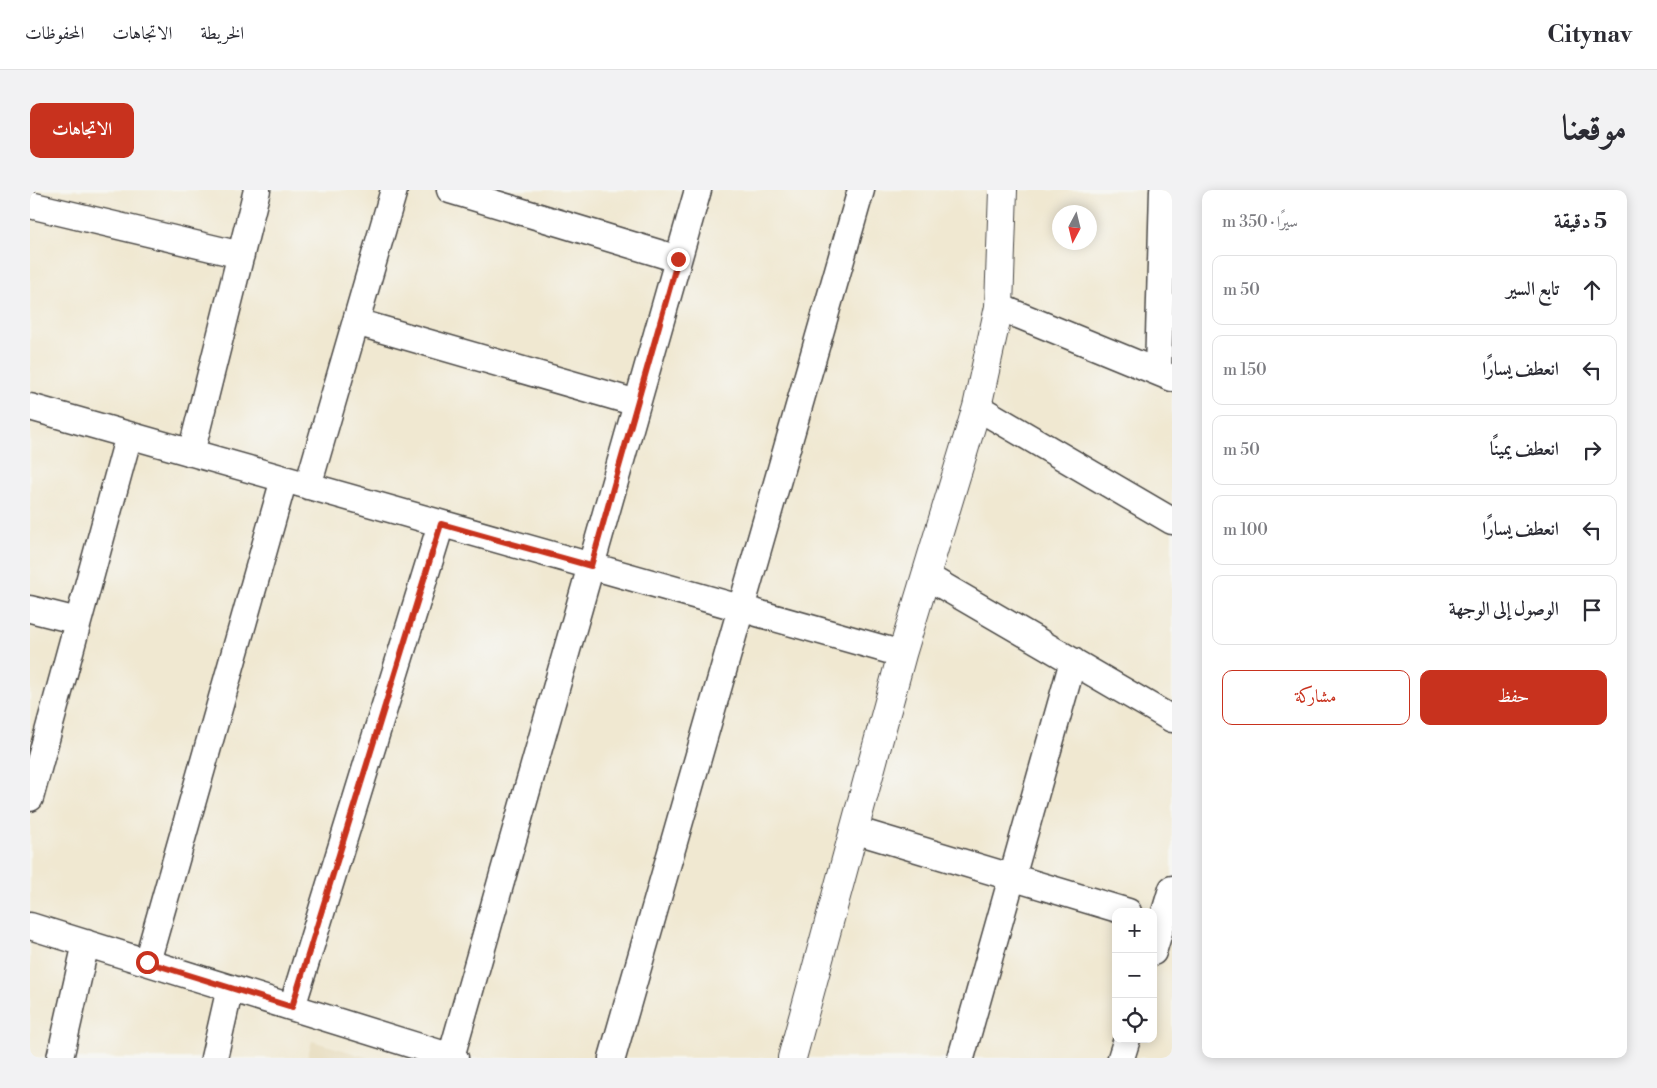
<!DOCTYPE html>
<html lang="ar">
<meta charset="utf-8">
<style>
body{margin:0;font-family:"Libre Bodoni",Amiri,serif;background:#f2f2f3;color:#2b2b33;direction:rtl}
.controls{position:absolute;right:15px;bottom:15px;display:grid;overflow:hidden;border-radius:10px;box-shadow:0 2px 12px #0003}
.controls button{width:45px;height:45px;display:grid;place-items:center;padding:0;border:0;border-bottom:1px solid #e1e1e2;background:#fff;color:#2b2b33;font:25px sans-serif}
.compass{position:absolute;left:1022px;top:15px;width:45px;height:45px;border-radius:50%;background:#fff;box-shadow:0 2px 12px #0003;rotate:187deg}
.stop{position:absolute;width:15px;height:15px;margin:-11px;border:4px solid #c8321e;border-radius:50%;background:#fff}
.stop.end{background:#c8321e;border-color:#fff;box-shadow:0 1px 5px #0008}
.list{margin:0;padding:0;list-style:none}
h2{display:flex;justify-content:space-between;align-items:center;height:65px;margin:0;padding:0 20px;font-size:21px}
h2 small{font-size:16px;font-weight:400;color:#7c7c81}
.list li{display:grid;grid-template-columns:32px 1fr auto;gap:15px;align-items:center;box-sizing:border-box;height:70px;margin:0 10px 10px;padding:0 10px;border:1px solid #e1e1e2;border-radius:10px}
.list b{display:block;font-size:19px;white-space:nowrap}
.list em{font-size:16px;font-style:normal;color:#7c7c81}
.actions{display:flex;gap:10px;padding:15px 20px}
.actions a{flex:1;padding:11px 0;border:1px solid #c8321e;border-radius:10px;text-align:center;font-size:18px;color:#c8321e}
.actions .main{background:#c8321e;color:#fff}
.icon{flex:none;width:28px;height:28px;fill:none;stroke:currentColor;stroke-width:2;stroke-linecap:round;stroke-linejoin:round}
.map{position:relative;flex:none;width:1142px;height:868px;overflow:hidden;direction:ltr;border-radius:10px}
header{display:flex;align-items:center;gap:30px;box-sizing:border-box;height:70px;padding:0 25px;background:#fff;border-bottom:1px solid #e1e1e2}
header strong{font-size:24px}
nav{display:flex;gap:28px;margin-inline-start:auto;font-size:18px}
.intro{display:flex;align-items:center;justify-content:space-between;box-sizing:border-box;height:120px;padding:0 30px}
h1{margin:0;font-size:35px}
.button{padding:12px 22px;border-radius:10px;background:#c8321e;color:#fff;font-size:18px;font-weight:700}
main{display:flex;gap:30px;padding:0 30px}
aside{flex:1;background:#fff;border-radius:10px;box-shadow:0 2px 12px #0003}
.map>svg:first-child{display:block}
.built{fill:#e6daba}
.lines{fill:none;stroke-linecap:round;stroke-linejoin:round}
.minor-casing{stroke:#494744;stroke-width:29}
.tertiary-casing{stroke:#494744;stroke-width:30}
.minor{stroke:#fff;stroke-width:26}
.tertiary{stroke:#fff;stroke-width:28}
.route{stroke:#c8321e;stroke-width:6}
</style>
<header>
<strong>Citynav</strong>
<nav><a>الخريطة</a><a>الاتجاهات</a><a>المحفوظات</a></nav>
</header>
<div class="intro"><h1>موقعنا</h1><a class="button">الاتجاهات</a></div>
<main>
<aside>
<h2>5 دقيقة<small>سيرًا · 350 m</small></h2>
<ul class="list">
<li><svg class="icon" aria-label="ahead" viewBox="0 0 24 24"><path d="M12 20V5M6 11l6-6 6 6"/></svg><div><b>تابع السير</b></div><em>50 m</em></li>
<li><svg class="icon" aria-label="left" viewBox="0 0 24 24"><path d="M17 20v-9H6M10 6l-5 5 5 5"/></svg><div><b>انعطف يسارًا</b></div><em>150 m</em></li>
<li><svg class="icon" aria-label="right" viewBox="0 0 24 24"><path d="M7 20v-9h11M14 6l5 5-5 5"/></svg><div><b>انعطف يمينًا</b></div><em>50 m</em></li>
<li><svg class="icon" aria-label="left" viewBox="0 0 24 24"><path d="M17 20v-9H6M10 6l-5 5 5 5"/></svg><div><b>انعطف يسارًا</b></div><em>100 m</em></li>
<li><svg class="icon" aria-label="arrive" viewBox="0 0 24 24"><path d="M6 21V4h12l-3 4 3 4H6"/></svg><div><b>الوصول إلى الوجهة</b></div></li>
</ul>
<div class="actions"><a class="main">حفظ</a><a>مشاركة</a></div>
</aside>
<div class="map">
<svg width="1142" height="868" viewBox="0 0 1142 868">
<rect width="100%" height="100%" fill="#f6f6f2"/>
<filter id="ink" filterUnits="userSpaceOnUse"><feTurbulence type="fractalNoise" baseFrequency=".02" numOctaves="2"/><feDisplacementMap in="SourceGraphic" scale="10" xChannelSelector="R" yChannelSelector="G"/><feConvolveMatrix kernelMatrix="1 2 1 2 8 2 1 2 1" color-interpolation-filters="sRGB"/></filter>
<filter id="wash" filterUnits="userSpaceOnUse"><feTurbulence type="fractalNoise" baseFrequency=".0096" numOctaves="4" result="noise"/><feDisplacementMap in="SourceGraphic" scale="20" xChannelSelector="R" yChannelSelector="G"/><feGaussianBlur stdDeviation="1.12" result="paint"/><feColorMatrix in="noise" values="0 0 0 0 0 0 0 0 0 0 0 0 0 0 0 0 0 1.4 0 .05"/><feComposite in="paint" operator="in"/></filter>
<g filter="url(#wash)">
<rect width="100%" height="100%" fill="#f0e8d1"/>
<!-- built -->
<path class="built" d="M282,851L340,868H277Z"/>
</g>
<g filter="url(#ink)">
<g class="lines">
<defs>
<path id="minor" d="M420,0L648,69
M0,15L211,65
M969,117L1142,188
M326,132L607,213
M1128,182L1133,0
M0,217L872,464
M947,217L1142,331
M161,263L227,0
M278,296L364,0
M896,386L1142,529
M0,419L48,431
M0,608L99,245
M824,640L1098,722
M0,736L425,868
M1123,762L1142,699
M117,772L254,289
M262,817L411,334
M421,867L668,0
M30,868L56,753
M184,868L200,798
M582,868L831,0
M931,868L1043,471
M1091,868L1097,849"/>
<path id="tertiary" d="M762,868L872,464L947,217L969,117L973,0"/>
</defs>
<!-- minor casing -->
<use href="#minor" class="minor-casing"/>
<!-- tertiary casing -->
<use href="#tertiary" class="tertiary-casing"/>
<!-- minor -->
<use href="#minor" class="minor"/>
<!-- tertiary -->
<use href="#tertiary" class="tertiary"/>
</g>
</g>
<g class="lines" filter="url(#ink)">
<!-- route -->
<path class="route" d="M117,772L262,817L411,334L561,376L648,69"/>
</g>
</svg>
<div class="controls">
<button>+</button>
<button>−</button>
<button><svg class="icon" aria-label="locate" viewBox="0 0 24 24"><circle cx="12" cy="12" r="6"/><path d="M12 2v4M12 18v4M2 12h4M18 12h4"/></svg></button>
</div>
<svg class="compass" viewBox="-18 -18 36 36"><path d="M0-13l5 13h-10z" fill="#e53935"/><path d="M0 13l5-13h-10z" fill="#7c7c81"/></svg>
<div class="stop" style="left:117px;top:772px"></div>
<div class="stop end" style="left:648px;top:69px"></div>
</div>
</main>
